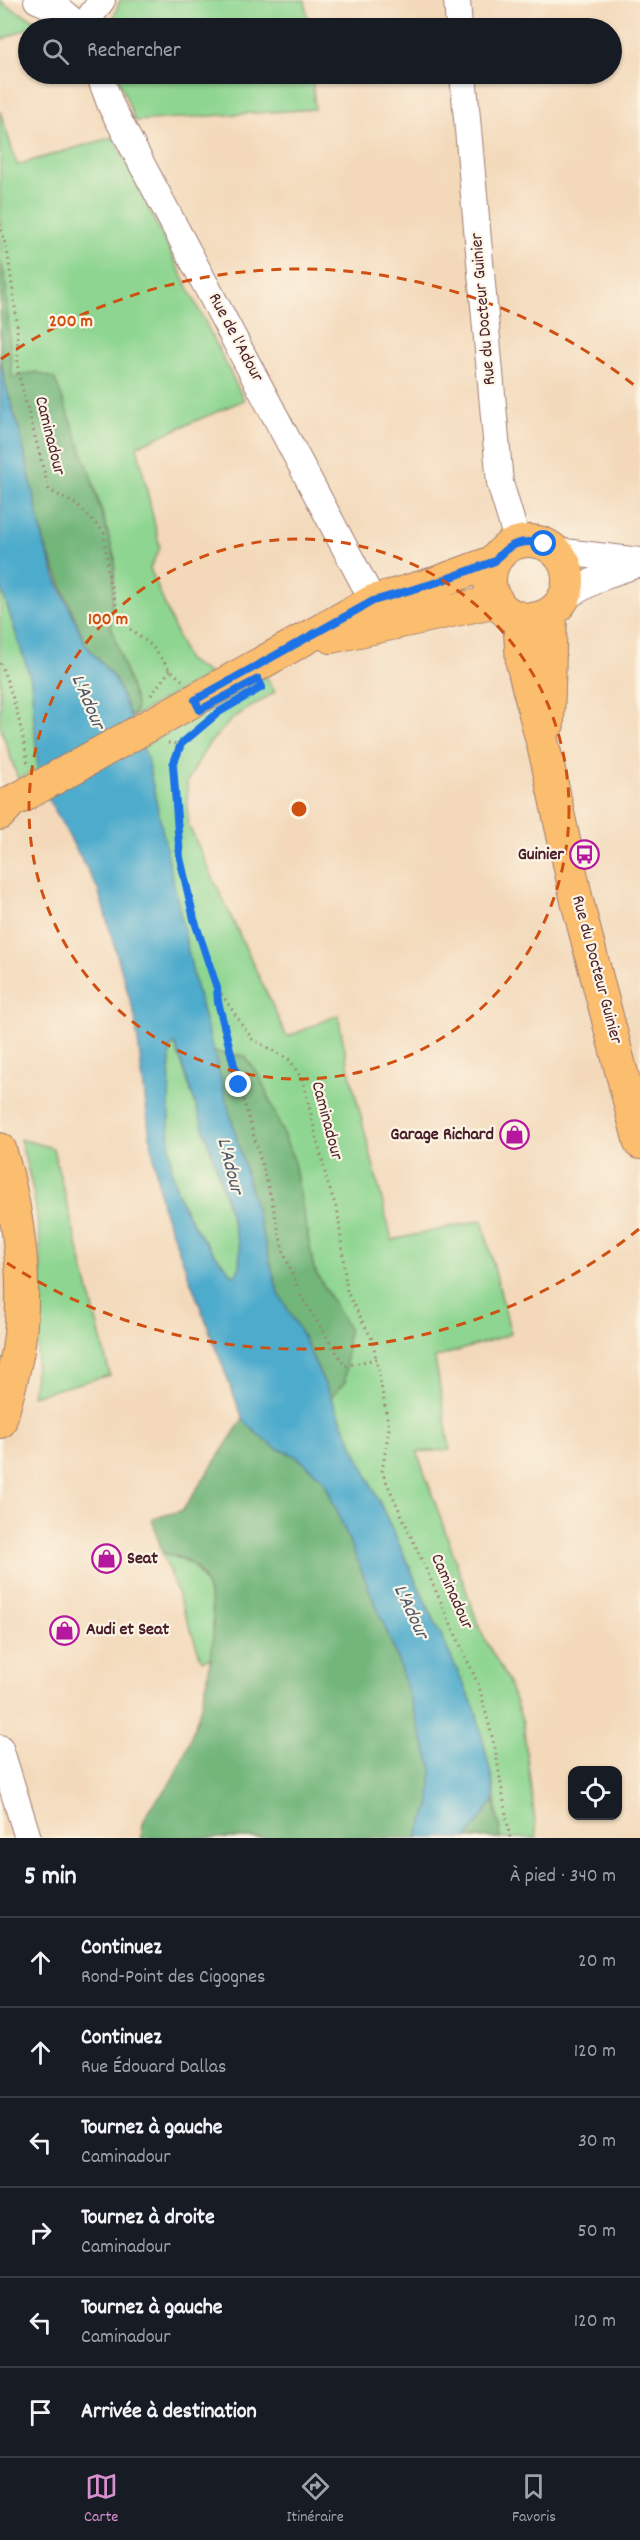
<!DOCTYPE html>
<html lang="fr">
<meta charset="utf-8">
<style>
body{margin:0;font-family:Dekko,sans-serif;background:#242831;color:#f1f3f6}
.controls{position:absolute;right:18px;bottom:18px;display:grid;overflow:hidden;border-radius:12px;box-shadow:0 2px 4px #0004}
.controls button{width:54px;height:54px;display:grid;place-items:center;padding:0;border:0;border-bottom:2px solid #363941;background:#171b24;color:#f1f3f6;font:30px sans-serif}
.stop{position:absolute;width:18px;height:18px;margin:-14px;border:4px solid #1a73e8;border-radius:50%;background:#fff}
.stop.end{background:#1a73e8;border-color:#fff;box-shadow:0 2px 6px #0008}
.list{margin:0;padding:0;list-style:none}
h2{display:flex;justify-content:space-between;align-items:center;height:78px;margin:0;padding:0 24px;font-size:26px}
h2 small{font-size:20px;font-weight:400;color:#9ea1a6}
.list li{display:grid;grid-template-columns:39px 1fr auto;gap:18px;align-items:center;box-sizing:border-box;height:90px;padding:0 24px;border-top:2px solid #363941}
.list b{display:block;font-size:22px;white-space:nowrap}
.list p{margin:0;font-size:20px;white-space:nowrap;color:#9ea1a6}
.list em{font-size:20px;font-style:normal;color:#9ea1a6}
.icon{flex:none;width:33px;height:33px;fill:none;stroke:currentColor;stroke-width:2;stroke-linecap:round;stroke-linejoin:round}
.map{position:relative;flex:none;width:640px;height:1838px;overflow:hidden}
.search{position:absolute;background:#171b24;box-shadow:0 2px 4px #0004;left:18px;right:18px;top:18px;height:66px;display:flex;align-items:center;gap:15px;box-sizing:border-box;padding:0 21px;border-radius:33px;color:#9ea1a6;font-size:22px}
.sheet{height:618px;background:#171b24}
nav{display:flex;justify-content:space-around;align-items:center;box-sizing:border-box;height:84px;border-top:2px solid #363941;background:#171b24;font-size:16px;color:#9ea1a6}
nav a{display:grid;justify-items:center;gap:3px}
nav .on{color:#d690ce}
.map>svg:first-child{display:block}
.green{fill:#8dd590;stroke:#6c7a5e;stroke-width:1.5}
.forest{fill:#72b67a;stroke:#5e6a52;stroke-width:1.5}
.water{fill:#4dabcc;stroke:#4c657c;stroke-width:1.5;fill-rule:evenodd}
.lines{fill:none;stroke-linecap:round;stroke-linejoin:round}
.minor-casing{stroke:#9e7c72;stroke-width:28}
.major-casing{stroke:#9e7c72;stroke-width:34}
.path{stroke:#9e7c72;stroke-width:3;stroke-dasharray:1.5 4.5;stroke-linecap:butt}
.minor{stroke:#fff;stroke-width:26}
.major{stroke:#fbbd6e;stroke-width:32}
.major-bridge-casing{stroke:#9e7c72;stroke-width:34;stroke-linecap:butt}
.major-bridge{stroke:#fbbd6e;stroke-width:32}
.route{stroke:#1a73e8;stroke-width:8}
.ring{fill:none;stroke:#d05011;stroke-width:3;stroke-dasharray:10 8}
.labels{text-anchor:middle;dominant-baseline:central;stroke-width:4.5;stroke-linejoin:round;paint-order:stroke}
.street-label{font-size:18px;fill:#4a1f2b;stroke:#fcf5e5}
.poi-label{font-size:18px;font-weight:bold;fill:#4a1f2b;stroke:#fcf5e5;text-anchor:end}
.water-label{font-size:20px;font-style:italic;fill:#4b576b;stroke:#fcf5e5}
.centre{fill:#d05011;stroke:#fcf5e5;stroke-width:3}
.ring-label{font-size:18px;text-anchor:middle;font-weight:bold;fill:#d05011;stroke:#fcf5e5;stroke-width:4.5;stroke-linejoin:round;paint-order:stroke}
</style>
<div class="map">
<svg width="640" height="1838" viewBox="0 0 640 1838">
<rect width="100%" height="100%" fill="#fcf5e5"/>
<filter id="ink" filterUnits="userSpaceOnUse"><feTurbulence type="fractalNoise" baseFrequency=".0167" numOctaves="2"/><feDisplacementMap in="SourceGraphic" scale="12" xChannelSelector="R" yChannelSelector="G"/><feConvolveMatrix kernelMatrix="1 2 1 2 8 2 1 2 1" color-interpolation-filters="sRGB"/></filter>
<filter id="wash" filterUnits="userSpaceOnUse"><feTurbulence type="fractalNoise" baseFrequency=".008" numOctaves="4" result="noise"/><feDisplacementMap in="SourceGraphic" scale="24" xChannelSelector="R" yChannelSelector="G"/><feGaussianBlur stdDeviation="1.35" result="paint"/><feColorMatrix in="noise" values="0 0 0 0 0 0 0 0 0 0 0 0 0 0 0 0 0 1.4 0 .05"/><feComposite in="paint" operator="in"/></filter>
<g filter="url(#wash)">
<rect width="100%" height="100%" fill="#f3d9ba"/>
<!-- green -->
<path class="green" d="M0,0L7,6L40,23L0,40Z
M120,0H305L309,28H110Z
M117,74H312L315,109L135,121Z
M0,111L17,165L113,137L244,400L137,446L160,548L150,568L187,660L210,674L131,718L136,704L109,619L112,606L115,559L102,512L89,470L36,372L12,378L5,278L0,261Z
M0,584L31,680L38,769L18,779L0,726Z
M266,676L275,692L233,718L207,746L187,782L188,824L287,1037L338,1015L347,1061L392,1240L482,1220L511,1334L435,1358L450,1450L417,1452L481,1632L508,1681L523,1723L537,1838H501L492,1779L476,1711L331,1397L345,1382L348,1329L314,1269L293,1158L245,1056L213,1052L195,983L142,747Z
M176,1044L216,1165L240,1249L239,1269L234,1276C207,1247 179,1212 172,1171C166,1131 170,1087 170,1046Z
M20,1139L53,1148L110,1375L32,1396C41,1332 46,1267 35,1203C32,1181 25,1160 20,1139Z
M162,1552L192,1564L206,1585L213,1609V1657L202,1661Z"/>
<!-- forest -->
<path class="forest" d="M0,261L5,278L12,378L36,372L55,379L89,470L115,559L112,606L109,619L136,704L135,713L131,718L115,679L86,645L44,543L20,433L5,383L0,359Z
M213,1052L245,1056L260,1077L293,1158L314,1269L348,1329L345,1382L331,1397L303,1337L278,1292Z
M243,1419L255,1432L276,1448L296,1456L324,1480L394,1649L432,1768L430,1804L417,1838H141C142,1831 142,1822 146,1816C153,1802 166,1792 173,1778C198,1733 238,1605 192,1564C185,1558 171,1555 162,1552L152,1519L183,1510Z
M494,1800L501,1838H467Z"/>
<!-- water -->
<path class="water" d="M0,359L5,383L20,433L44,543L56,578L86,645L115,679L147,758L195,983L278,1292L303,1337L476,1711L492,1779L494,1800L467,1838H417L430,1804L432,1768L394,1649L324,1480L296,1456L276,1448L255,1432L243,1419L162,1206L149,1129L135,1017L98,889L48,798L38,769L31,680L0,584ZM175,1044L216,1165L240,1249L239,1269L234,1276C207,1247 179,1212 172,1171C167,1132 170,1086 170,1047Z"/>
</g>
<g filter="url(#ink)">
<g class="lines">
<defs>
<path id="minor" d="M37,0L59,9L81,28
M457,0L459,28
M82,28L102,0
M99,74L111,106L373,601
M463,74L500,483L518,543
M556,551L640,561
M565,597L603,576L638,564
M0,1748L28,1838"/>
<path id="major" d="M490 580a39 39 0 1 1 78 0a39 39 0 1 1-78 0Z
M519,617L522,663L547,761L577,901L640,1143
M331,637L497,601
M166,716L373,601L438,582L495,561
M548,724L551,612
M0,814L12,801L21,797
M0,1149C19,1212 28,1285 18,1350C14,1374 7,1398 0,1422"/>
</defs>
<!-- minor casing -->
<use href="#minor" class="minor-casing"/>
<!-- major casing -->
<use href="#major" class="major-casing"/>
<!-- path -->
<path class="path" d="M0,224L8,255L17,322L18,372L49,490L77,505L104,532L109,578L118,612L130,629L151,645L170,670L182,680
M0,663C14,696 22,729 28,765
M151,695L170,670
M204,725L181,744L173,765L180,858L194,919L217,988L218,1001L233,1063L270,1193L283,1250L301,1296L345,1366L376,1359L389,1428L382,1472L479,1686L495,1748L510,1838
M168,743L181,744
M218,989L252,1039L290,1060L303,1081L327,1181L338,1213L347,1292L373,1341L376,1359"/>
<!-- minor -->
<use href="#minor" class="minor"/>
<!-- major -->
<use href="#major" class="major"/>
<defs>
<path id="major-bridge" d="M21,797L166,716"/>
</defs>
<!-- major-bridge casing -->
<use href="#major-bridge" class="major-bridge-casing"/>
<!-- major-bridge -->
<use href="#major-bridge" class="major-bridge"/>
</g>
</g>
<g class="lines" filter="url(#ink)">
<!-- route -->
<path class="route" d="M239,1085L218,1002L217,988L194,919L180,858L173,765L181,744L219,712L262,687L258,679L200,710L195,700L373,601L438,582L495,561C508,543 523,539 544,544"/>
</g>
<!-- distance rings -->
<g class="ring">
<circle cx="299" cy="809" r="270"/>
<path d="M639 1229A540 540 0 0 1 1 1259M1 359A540 540 0 0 1 639 389"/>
</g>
<!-- icons -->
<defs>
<symbol id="bus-ring" viewBox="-11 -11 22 22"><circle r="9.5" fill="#fcf5e5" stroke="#b5179e" stroke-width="1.5"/><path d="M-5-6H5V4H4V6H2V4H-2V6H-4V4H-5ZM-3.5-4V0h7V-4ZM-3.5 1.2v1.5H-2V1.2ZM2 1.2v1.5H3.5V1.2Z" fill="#b5179e"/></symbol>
<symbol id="shop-ring" viewBox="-11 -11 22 22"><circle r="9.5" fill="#fcf5e5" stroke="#b5179e" stroke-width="1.5"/><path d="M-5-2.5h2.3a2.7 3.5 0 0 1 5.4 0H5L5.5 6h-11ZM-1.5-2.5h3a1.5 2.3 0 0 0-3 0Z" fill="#b5179e"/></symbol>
</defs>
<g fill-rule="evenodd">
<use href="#bus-ring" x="568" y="838" width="33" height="33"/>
<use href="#shop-ring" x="498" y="1118" width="33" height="33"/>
<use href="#shop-ring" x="90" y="1542" width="33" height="33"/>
<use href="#shop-ring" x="48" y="1614" width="33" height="33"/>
</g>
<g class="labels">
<!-- street labels -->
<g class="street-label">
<text transform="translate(484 309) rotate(-95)">Rue du Docteur Guinier</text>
<text transform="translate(235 338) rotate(62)">Rue de l'Adour</text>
<text transform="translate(49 436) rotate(76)">Caminadour</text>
<text transform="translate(596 970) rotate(75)">Rue du Docteur Guinier</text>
<text transform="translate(326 1121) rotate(75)">Caminadour</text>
<text transform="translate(451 1592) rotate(66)">Caminadour</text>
</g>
<!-- poi labels -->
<g class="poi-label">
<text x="564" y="855">Guinier</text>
<text x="494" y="1135">Garage Richard</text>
<text x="127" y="1559" text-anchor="start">Seat</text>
<text x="86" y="1630" text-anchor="start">Audi et Seat</text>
</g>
<!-- water labels -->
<g class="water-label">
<text transform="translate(87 702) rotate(67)">L'Adour</text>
<text transform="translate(229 1166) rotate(76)">L'Adour</text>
<text transform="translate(410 1612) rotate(65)">L'Adour</text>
</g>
</g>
<circle cx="299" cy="809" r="9" class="centre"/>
<g class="ring-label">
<text x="71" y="326">200 m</text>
<text x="108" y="624">100 m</text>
</g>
</svg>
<div class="controls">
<button><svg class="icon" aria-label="locate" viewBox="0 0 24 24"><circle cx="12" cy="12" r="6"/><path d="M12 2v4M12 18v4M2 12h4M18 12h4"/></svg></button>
</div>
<div class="stop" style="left:544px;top:544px"></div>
<div class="stop end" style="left:239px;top:1085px"></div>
<div class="search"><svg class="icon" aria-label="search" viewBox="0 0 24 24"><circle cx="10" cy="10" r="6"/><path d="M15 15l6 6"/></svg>Rechercher</div>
</div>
<section class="sheet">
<h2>5 min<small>À pied · 340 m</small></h2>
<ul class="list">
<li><svg class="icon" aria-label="ahead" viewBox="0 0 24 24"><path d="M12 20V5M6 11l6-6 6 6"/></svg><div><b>Continuez</b><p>Rond-Point des Cigognes</p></div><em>20 m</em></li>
<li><svg class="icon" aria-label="ahead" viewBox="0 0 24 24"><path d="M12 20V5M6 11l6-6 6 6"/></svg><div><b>Continuez</b><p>Rue Édouard Dallas</p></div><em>120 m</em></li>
<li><svg class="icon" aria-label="left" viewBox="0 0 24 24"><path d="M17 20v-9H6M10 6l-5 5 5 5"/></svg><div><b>Tournez à gauche</b><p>Caminadour</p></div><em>30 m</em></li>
<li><svg class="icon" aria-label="right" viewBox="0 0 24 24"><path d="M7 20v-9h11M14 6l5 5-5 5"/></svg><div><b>Tournez à droite</b><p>Caminadour</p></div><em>50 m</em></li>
<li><svg class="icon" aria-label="left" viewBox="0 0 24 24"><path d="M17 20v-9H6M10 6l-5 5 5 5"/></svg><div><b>Tournez à gauche</b><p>Caminadour</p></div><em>120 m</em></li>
<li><svg class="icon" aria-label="arrive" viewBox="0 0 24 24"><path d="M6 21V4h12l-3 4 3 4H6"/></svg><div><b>Arrivée à destination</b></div></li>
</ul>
</section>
<nav>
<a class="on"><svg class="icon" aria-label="map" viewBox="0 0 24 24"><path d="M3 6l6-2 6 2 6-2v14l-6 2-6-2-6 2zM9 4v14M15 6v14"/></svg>Carte</a>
<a><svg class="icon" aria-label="directions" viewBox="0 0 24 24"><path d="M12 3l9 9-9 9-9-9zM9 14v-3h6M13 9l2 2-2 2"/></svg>Itinéraire</a>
<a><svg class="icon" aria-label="saved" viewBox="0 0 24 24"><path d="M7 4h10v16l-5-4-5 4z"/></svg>Favoris</a>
</nav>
